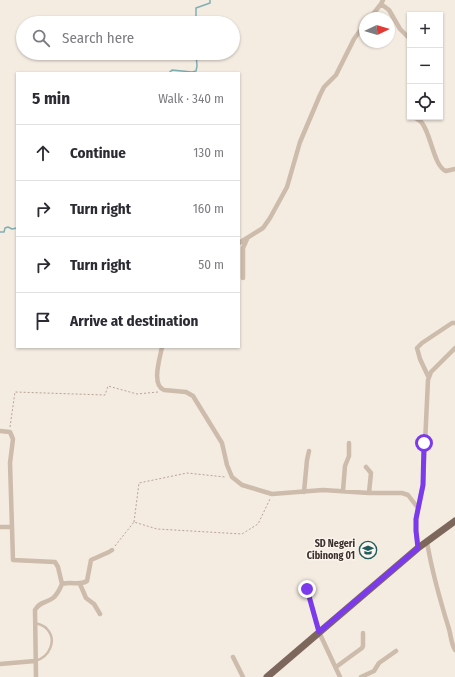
<!DOCTYPE html>
<meta charset="utf-8">
<style>
body{margin:0;font-family:"Fira Sans Condensed",sans-serif;background:#f7f7f7;color:#2b2b33}
.controls{position:absolute;right:12px;top:12px;display:grid;overflow:hidden;border-radius:0px;box-shadow:0 1px 3px #0004}
.controls button{width:36px;height:36px;display:grid;place-items:center;padding:0;border:0;border-bottom:1px solid #e1e1e2;background:#fff;color:#2b2b33;font:20px sans-serif}
.compass{position:absolute;left:359px;top:12px;width:36px;height:36px;border-radius:50%;background:#fff;box-shadow:0 1px 3px #0004;rotate:86deg}
.stop{position:absolute;width:12px;height:12px;margin:-9px;border:3px solid #7c3aed;border-radius:50%;background:#fff}
.stop.end{background:#7c3aed;border-color:#fff;box-shadow:0 1px 4px #0008}
.list{margin:0;padding:0;list-style:none}
h2{display:flex;justify-content:space-between;align-items:center;height:52px;margin:0;padding:0 16px;font-size:17px}
h2 small{font-size:13px;font-weight:400;color:#7c7c81}
.list li{display:grid;grid-template-columns:26px 1fr auto;gap:12px;align-items:center;box-sizing:border-box;height:56px;padding:0 16px;border-top:1px solid #e1e1e2}
.list b{display:block;font-size:15px;white-space:nowrap}
.list em{font-size:13px;font-style:normal;color:#7c7c81}
.icon{flex:none;width:22px;height:22px;fill:none;stroke:currentColor;stroke-width:2;stroke-linecap:round;stroke-linejoin:round}
.map{position:relative;flex:none;width:455px;height:677px;overflow:hidden}
.search{position:absolute;background:#fff;box-shadow:0 1px 3px #0004;left:16px;top:16px;width:224px;height:44px;display:flex;align-items:center;gap:10px;box-sizing:border-box;padding:0 14px;border-radius:22px;color:#7c7c81;font-size:15px}
.panel{position:absolute;background:#fff;box-shadow:0 1px 3px #0004;left:16px;top:72px;width:224px;height:276px;border-radius:0px}
.map>svg:first-child{display:block}
.lines{fill:none;stroke-linecap:round;stroke-linejoin:round}
.stream{stroke:#7fb0b2;stroke-width:1.5}
.path{stroke:#b9a596;stroke-width:1;stroke-dasharray:2 2;stroke-linecap:butt}
.service{stroke:#cdbbac;stroke-width:2.5}
.minor{stroke:#cdbbac;stroke-width:4.5}
.primary{stroke:#7d675c;stroke-width:7}
.route{stroke:#7c3aed;stroke-width:5}
.labels{text-anchor:middle;dominant-baseline:central;stroke-width:3;stroke-linejoin:round;paint-order:stroke}
.poi-label{font-size:10px;font-weight:bold;fill:#3b302b;stroke:#fbf5ee;text-anchor:end}
</style>
<div class="map">
<svg width="455" height="677" viewBox="0 0 455 677">
<rect width="100%" height="100%" fill="#f4ebe1"/>
<g class="lines">
<!-- stream -->
<path class="stream" d="M196,23V8L210,3V0
M169,73L172,70L192,72L196,71L197,66L196,53
M0,232H4L5,228L8,227L12,229L17,228"/>
<!-- path -->
<path class="path" d="M10,427L15,392L105,395L108,386L137,394L158,392
M134,522L139,483L187,473L225,477
M115,546L134,522L157,529L242,534L258,524L270,499"/>
<!-- service -->
<path class="service" d="M307,589L319,631
M35,661C50,657 57,640 47,629C44,625 39,624 35,623"/>
<!-- minor -->
<path class="minor" d="M383,0L381,4L389,10L400,29L410,39
M370,18L381,4
M410,109V114
M414,117C416,119 420,120 422,123C431,134 434,167 446,171L455,169
M239,243L263,228L270,218L287,187L300,142L320,95L324,87L336,75L354,39L365,24
M243,278V248L247,239
M162,347C160,358 151,385 164,390L186,392L193,396L222,443L227,465L232,477L242,485L272,494L323,490L369,493H402L408,495L418,508
M428,376L420,359L417,348L422,343L452,323H455
M0,431L10,432L13,439L10,463L13,560L55,562L58,567L62,584
M366,467L371,473L369,493
M343,491L345,466L349,456V443
M304,492L307,460L309,451
M0,527H12
M427,542C432,572 440,600 449,629C451,636 451,643 455,650
M418,548L416,531V519L423,485L428,380L431,372L455,348
M80,584L86,598L94,604L100,614
M319,632L340,677
M233,657L243,677
M0,664L35,661
M336,667L362,648L363,646V633
M36,677L35,610C39,602 46,603 53,598C58,594 60,588 62,584C72,581 79,586 87,581L91,560L109,552L112,550
M361,677L374,671L379,663L396,651"/>
<!-- primary -->
<path class="primary" d="M267,677L418,548L455,521"/>
</g>
<g class="lines">
<!-- route -->
<path class="route" d="M307,589L319,632L418,548L416,531V519L423,485L424,443"/>
</g>
<!-- icons -->
<defs>
<symbol id="school-ring" viewBox="-11 -11 22 22"><circle r="9.5" fill="#fbf5ee" stroke="#1f5a5e" stroke-width="1.5"/><path d="M0-5L7-2L0 1L-7-2ZM-4 1L0 2.5L4 1V4Q0 6-4 4Z" fill="#1f5a5e"/></symbol>
</defs>
<g fill-rule="evenodd">
<use href="#school-ring" x="358" y="540" width="20" height="20"/>
</g>
<g class="labels">
<!-- poi labels -->
<g class="poi-label">
<text x="355" y="544">SD Negeri<tspan x="355" dy="12">Cibinong 01</tspan></text>
</g>
</g>
</svg>
<div class="controls">
<button>+</button>
<button>−</button>
<button><svg class="icon" aria-label="locate" viewBox="0 0 24 24"><circle cx="12" cy="12" r="6"/><path d="M12 2v4M12 18v4M2 12h4M18 12h4"/></svg></button>
</div>
<svg class="compass" viewBox="-18 -18 36 36"><path d="M0-13l5 13h-10z" fill="#e53935"/><path d="M0 13l5-13h-10z" fill="#7c7c81"/></svg>
<div class="stop" style="left:424px;top:443px"></div>
<div class="stop end" style="left:307px;top:589px"></div>
<div class="search"><svg class="icon" aria-label="search" viewBox="0 0 24 24"><circle cx="10" cy="10" r="6"/><path d="M15 15l6 6"/></svg>Search here</div>
<section class="panel">
<h2>5 min<small>Walk · 340 m</small></h2>
<ul class="list">
<li><svg class="icon" aria-label="ahead" viewBox="0 0 24 24"><path d="M12 20V5M6 11l6-6 6 6"/></svg><div><b>Continue</b></div><em>130 m</em></li>
<li><svg class="icon" aria-label="right" viewBox="0 0 24 24"><path d="M7 20v-9h11M14 6l5 5-5 5"/></svg><div><b>Turn right</b></div><em>160 m</em></li>
<li><svg class="icon" aria-label="right" viewBox="0 0 24 24"><path d="M7 20v-9h11M14 6l5 5-5 5"/></svg><div><b>Turn right</b></div><em>50 m</em></li>
<li><svg class="icon" aria-label="arrive" viewBox="0 0 24 24"><path d="M6 21V4h12l-3 4 3 4H6"/></svg><div><b>Arrive at destination</b></div></li>
</ul>
</section>
</div>
